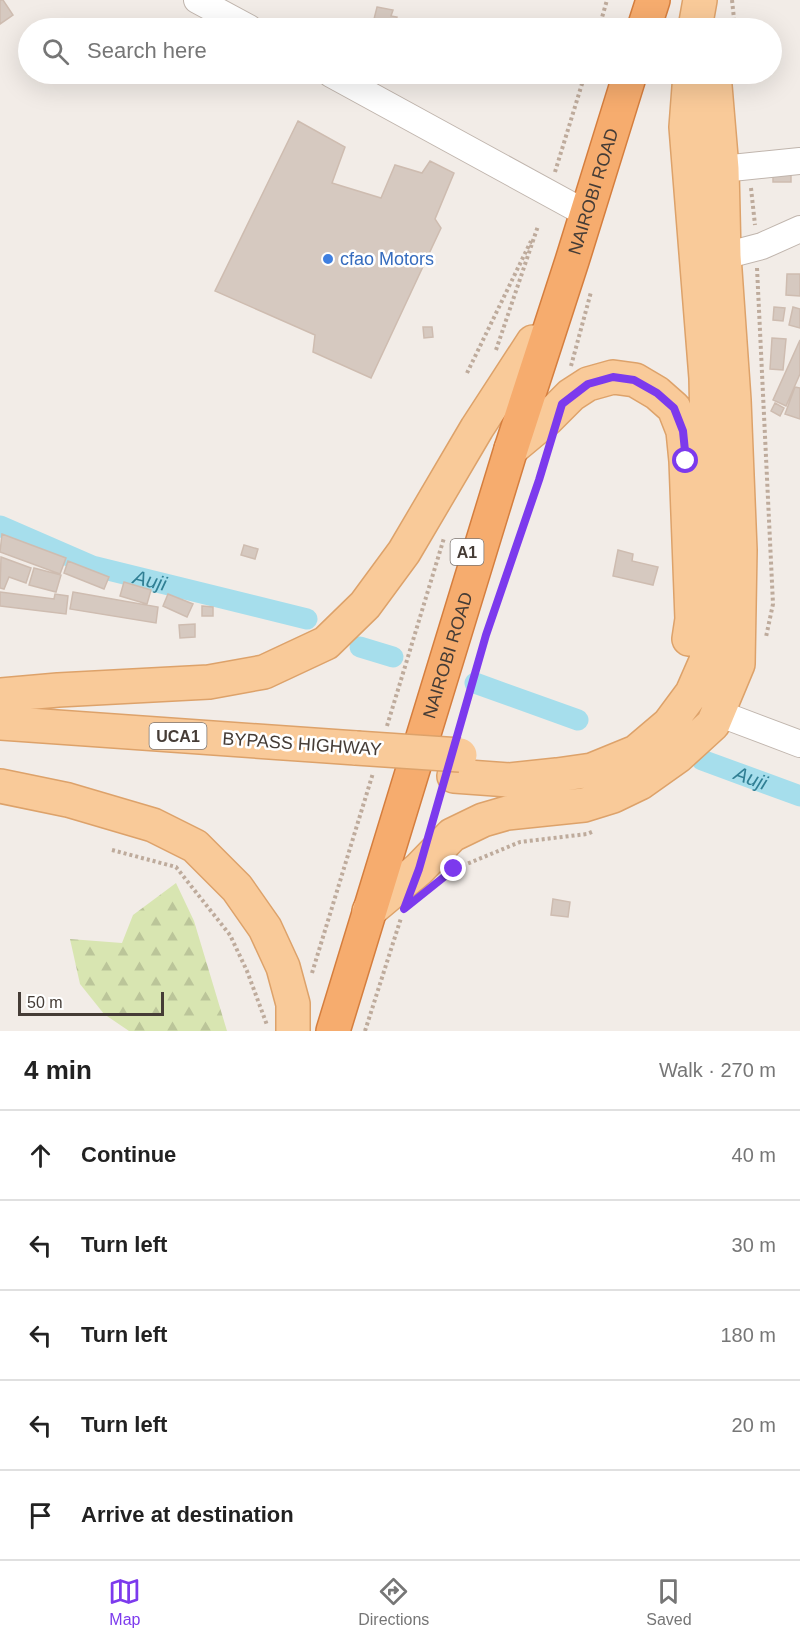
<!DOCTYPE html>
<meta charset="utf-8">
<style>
body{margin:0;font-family:Arial,sans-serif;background:#f6f6f6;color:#222}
.scale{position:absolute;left:18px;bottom:15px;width:146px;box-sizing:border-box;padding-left:6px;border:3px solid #453c36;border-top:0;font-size:16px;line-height:21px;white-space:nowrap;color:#453c36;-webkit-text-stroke:4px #fff;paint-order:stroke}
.stop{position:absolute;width:18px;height:18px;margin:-14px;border:4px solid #7c3aed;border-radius:50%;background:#fff}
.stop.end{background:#7c3aed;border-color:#fff;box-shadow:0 2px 6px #0008}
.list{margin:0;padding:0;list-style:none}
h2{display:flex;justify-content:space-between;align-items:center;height:78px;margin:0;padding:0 24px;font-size:26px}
h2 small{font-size:20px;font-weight:400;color:#767676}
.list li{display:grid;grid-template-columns:39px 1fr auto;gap:18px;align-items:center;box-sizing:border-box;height:90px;padding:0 24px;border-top:2px solid #e0e0e0}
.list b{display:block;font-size:22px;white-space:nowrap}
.list em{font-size:20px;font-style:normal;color:#767676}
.icon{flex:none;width:33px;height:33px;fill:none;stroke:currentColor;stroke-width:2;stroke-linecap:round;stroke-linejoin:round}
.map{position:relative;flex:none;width:800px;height:1031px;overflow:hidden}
.search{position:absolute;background:#fff;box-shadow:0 6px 24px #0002;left:18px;right:18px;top:18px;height:66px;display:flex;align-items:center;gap:15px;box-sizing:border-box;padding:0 21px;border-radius:33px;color:#767676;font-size:22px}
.sheet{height:528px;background:#fff}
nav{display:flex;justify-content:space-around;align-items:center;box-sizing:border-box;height:84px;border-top:2px solid #e0e0e0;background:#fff;font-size:16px;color:#767676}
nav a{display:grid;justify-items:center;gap:3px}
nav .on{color:#7c3aed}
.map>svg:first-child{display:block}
.forest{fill:url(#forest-firs)}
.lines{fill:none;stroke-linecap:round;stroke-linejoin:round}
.canal{stroke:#a6deec;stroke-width:21}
.building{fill:#d6c9c0;stroke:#cebcb0;stroke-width:1.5}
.minor-casing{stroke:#c0b5ad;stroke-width:28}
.major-casing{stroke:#dda26a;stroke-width:36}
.highway-casing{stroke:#d57e3e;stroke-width:36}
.path{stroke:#beab9c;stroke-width:4;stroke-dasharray:3 3;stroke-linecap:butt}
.minor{stroke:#fff;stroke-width:26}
.major{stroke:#f9ca99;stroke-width:33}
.highway{stroke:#f6ac6e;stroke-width:33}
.major-bridge-casing{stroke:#dda26a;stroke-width:36;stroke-linecap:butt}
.major-bridge{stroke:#f9ca99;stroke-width:33}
.route{stroke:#7c3aed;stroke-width:8}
.shop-dot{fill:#3f7fe0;stroke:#fff;stroke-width:2}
.labels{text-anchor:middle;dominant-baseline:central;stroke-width:5;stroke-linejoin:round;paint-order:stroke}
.shield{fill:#fff;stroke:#7d7672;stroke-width:1.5}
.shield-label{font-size:16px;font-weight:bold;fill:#453c36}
.street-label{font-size:18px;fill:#453c36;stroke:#fff}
.shop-label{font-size:18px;fill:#366cbe;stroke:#fff;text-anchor:start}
.water-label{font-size:20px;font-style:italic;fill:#307f94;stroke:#fff}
</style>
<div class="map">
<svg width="800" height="1031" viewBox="0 0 800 1031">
<defs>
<pattern id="forest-firs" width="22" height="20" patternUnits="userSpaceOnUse" patternTransform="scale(1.5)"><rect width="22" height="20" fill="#d8e5b1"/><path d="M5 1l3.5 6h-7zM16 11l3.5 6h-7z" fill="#bbc599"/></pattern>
</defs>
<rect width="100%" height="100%" fill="#f2ece7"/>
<!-- forest -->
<path class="forest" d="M176,883L194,921L227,1031H129L104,1014L80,984L70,939L122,943L133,915Z"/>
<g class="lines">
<!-- canal -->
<g class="canal">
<path id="s1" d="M0,526L92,566L307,619"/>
<path d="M360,647L393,657"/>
<path d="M475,683L578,720"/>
<path id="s2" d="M702,760L800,796"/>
</g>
</g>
<!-- building -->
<path class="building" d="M0,0H3L13,15L0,24Z
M377,7L393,10L391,16L397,17L395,24L389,23L387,28L372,27Z
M298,121L345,147L332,183L381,198L395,165L422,173L430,161L454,173L435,219L441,228L371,378L313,352L315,335L215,291Z
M773,171H791V182H773Z
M787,274H800V296L786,295Z
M774,307L785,308L783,321L773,320Z
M793,307L800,309V328L789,325Z
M423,327H432L433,337L424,338Z
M772,338L786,339L783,370L770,369Z
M800,340V374L786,406L773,400Z
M795,387L800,388V419L785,414Z
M775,403L784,408L780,416L771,411Z
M2,534L66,558L60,574L0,552Z
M244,545L258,549L255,559L241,555Z
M618,550L633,554L632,561L658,567L653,585L613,576Z
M1,557L31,568L26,583L9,577L4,589L0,588Z
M68,561L109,577L104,589L64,573Z
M34,568L61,575L56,592L29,585Z
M124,582L151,590L147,604L120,596Z
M0,592L54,599L55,594L68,596L66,614L0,606Z
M73,592L158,607L156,623L70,609Z
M168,594L193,604L187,617L163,606Z
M202,606L213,607V616H202Z
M195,624V637L180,638L179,625Z
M553,899L570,902L568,917L551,915Z"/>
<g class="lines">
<defs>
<path id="minor" d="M197,0L249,28
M331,74L576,208
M722,169L800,161
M724,256L762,246L800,229
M718,713L800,744"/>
<path id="major" d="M695,28L700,0
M511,449L547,419L571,395L588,384L613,377L635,380L657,393L674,408L683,431L686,461L692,619L689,639
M0,695L58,690L209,682L264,672L326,643L365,605L404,552L477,428L533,342
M0,723L356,748
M454,776L509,780L557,775L592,770L636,752L669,724L692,693L706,661L716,583L708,477L706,378L686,127L690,74
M0,786L68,800L153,825L195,846L237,888L265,928L283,967L293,1004V1031
M369,911L419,869L452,835L483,820L507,813L584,805L613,796L640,783L678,756L713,724L738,664L740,550L734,400L724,256L722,169L714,74"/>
<g id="highway">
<path d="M644,28L653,0"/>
<path id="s3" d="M333,1031L511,449L572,261L630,74"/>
</g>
</defs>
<!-- minor casing -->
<use href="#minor" class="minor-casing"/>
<!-- major casing -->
<use href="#major" class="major-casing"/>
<!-- highway casing -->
<use href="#highway" class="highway-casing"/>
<!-- path -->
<path class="path" d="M732,0L735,28
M599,28L607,0
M555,172L585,74
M751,188L755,225
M757,268L773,604L766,637
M496,350L538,226
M571,366L591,292
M467,373L531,241
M387,726L444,538
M458,730L486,635L548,451
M434,816L440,795
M112,850L176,867L230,935L247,971L267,1025
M457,868L520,842L587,834L594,831
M312,973L373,773
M365,1031L401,918"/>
<!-- minor -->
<use href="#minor" class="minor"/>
<!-- major -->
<use href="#major" class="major"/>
<!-- highway -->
<use href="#highway" class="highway"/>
<defs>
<path id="major-bridge" d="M356,748L460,755"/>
</defs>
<!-- major-bridge casing -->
<use href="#major-bridge" class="major-bridge-casing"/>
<!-- major-bridge -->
<use href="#major-bridge" class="major-bridge"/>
</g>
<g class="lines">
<!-- route -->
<path class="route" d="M454,869L404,909L419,869L486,635L539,480L562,404L588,384L613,377L634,380L657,393L674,408L683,431L686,461"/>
</g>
<!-- markers -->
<circle class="shop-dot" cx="328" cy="259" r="6"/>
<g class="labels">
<!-- shield labels -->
<g class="shield">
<rect x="450.5" y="539" width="33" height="26" rx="4.5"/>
<rect x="149.5" y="723" width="57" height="26" rx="4.5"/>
</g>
<g class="shield-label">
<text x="467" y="552">A1</text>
<text x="178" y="736">UCA1</text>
</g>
<!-- street labels -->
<g class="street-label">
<text stroke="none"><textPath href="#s3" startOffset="879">NAIROBI ROAD</textPath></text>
<text stroke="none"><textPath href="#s3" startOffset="393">NAIROBI ROAD</textPath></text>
<text transform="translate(302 744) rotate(4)">BYPASS HIGHWAY</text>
</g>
<!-- shop labels -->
<g class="shop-label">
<text x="340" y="259">cfao Motors</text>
</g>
<!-- water labels -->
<g class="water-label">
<text stroke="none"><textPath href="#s1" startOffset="160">Auji</textPath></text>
<text stroke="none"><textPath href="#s2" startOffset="52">Auji</textPath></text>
</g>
</g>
</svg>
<div class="scale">50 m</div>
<div class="stop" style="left:686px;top:461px"></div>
<div class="stop end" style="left:454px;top:869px"></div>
<div class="search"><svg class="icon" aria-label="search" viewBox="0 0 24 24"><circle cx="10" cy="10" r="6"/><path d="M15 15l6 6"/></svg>Search here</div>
</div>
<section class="sheet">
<h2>4 min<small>Walk · 270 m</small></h2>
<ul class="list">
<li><svg class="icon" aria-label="ahead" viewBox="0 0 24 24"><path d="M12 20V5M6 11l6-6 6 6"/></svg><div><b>Continue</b></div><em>40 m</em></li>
<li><svg class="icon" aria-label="left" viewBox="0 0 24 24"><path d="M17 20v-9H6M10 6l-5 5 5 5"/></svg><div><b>Turn left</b></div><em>30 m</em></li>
<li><svg class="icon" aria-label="left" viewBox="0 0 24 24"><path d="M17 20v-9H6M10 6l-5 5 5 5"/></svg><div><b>Turn left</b></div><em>180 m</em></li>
<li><svg class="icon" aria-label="left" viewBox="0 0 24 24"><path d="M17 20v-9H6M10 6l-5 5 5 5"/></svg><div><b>Turn left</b></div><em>20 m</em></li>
<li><svg class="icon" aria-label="arrive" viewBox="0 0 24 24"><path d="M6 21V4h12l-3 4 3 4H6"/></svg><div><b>Arrive at destination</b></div></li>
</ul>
</section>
<nav>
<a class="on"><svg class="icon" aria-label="map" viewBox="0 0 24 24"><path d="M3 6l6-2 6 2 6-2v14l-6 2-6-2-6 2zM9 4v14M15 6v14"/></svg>Map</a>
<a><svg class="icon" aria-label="directions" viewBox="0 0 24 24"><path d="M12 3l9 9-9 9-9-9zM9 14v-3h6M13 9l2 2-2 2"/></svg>Directions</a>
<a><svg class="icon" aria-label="saved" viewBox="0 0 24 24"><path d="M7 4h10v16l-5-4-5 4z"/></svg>Saved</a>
</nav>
